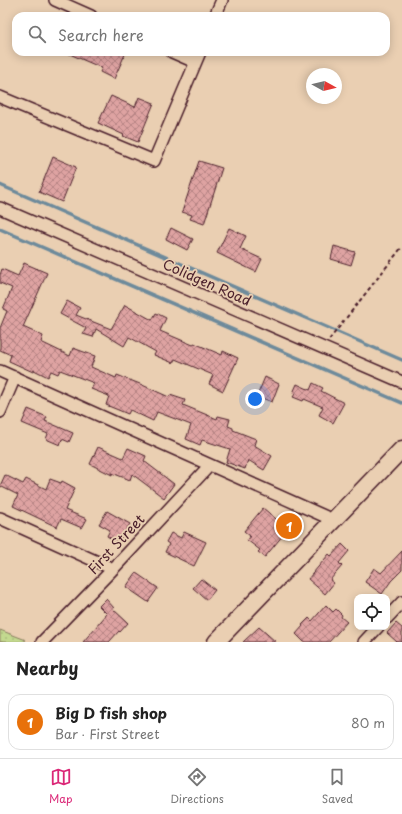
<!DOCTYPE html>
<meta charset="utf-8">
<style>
body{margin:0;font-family:"Playpen Sans",sans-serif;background:#f6f6f6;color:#222}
.controls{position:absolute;right:12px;bottom:12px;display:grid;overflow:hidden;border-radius:8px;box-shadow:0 2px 10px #0003}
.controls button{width:36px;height:36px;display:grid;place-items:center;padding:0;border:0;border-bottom:1px solid #e0e0e0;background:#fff;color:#222;font:20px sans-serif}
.compass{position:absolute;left:306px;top:68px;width:36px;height:36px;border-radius:50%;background:#fff;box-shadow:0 2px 10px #0003;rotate:98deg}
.you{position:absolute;left:255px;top:399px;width:14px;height:14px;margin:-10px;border:3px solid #fff;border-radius:50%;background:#1a73e8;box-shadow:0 0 0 6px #1a73e833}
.badge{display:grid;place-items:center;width:26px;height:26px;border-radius:50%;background:#db2777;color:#fff;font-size:13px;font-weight:700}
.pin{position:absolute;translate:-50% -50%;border:2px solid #fff;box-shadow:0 1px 4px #0006}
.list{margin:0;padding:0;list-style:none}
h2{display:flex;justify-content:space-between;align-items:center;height:52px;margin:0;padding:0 16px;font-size:17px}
h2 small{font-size:13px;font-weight:400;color:#767676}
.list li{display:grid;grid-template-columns:26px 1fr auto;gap:12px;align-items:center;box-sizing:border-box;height:56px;margin:0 8px 8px;padding:0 8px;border:1px solid #e0e0e0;border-radius:12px}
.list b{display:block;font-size:15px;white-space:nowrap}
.list p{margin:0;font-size:13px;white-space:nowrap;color:#767676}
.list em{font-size:13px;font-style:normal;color:#767676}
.icon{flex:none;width:22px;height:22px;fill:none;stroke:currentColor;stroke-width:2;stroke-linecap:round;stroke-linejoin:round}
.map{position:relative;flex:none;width:402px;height:642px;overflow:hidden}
.search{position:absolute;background:#fff;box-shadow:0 2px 10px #0003;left:12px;right:12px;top:12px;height:44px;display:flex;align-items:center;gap:10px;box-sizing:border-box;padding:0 14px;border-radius:12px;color:#767676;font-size:15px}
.sheet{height:116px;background:#fff}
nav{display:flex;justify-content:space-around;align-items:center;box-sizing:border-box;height:56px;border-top:1px solid #e0e0e0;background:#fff;font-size:11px;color:#767676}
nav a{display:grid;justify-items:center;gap:2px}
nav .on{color:#db2777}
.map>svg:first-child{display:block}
.green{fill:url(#green-dots);stroke:#867c5d}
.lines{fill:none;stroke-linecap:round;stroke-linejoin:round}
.stream{stroke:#6d8a9b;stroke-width:3.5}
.building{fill:url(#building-cross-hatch);stroke:#4a1f2b}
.minor-casing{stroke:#4a1f2b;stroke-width:14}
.secondary-casing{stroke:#4a1f2b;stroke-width:19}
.path{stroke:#4a1f2b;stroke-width:2;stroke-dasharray:4 3;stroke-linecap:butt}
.minor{stroke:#eacfb2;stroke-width:11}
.secondary{stroke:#eacfb2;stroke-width:16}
.labels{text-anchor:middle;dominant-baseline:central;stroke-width:3.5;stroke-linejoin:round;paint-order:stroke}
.street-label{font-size:14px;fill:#4a1f2b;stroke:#eacfb2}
</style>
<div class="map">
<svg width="402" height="642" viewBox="0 0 402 642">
<defs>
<pattern id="green-dots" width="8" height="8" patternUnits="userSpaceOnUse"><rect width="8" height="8" fill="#c3d98f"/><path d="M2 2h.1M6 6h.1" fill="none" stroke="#a9ba7c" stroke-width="1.8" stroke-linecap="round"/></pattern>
<pattern id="building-cross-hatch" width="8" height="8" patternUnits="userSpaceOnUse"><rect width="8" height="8" fill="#dea3a2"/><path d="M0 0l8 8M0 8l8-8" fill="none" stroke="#b68484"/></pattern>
</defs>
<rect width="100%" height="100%" fill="#eacfb2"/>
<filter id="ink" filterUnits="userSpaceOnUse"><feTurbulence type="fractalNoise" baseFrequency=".025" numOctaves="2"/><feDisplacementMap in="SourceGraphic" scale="8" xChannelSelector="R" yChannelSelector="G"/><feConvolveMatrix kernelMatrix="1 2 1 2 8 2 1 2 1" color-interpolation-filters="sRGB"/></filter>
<g filter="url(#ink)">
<!-- green -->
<path class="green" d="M0,630L26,640L23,642H0Z"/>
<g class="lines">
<!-- stream -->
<path class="stream" d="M0,185L402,360
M0,229L402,403"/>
</g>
<!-- building -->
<path class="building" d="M65,52H126L114,79L100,72L102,68Z
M111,96L135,107L139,97L154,103L138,142L123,136L124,135L98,123Z
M53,157L76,167L62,202L39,192Z
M199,161L222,168L204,224L190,219L192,215L182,212Z
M171,228L193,239L187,250L166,239Z
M229,228L246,236L240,249L262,259L256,272L217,253Z
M334,246L355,252L351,265L331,259Z
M24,263L47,273L23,327L43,336L41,342L70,356L73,348L95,356L91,367L116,378L117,375L140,384L169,397L170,395L185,400L183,405L217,419L218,416L230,419L228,426L233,428V430L256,439L254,445L272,456L264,470L248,460L245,469L226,462L230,449L202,440L200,445L186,439L191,425L157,412L153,421L130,410L128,414L106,405L109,396L91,389L94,383L60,370L58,374L51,371L48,377L34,370L33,372L9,361L11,355L0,350V328L7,311L3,309L12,288L0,283V275L2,269L18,276Z
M67,301L80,308L76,315L111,329L125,305L152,320L156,313L166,318L160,331L193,345L194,343L222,355L223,351L238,358L223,391L209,384L213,375L175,359L173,363L154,355L156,352L129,337L124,346L96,329L93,337L83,334L86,328L60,314Z
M265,377L279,384L272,402L257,396Z
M313,383L323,388L321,391L344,403L333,423L319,415L323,407L304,399L303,401L293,397L295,394L293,393L297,384L310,390Z
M28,409L47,417L45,421L73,433L69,442L62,439L60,445L46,439L48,434L22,423Z
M98,447L123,458L128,448L146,456L144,461L174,484L164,498L132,474L130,480L112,473V475L90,464Z
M5,475L23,484L26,479L46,489L50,479L61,483L62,481L75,488L65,510L87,519L82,528L61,519L57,527L13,506L18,495L0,486Z
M263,508L288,529L265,557L258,552L260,550L247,540L250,536L244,531Z
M107,511L130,524L118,543L107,536L110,530L99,524Z
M184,532L206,542L194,566L165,552L169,544L166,542L171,533L181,538Z
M342,544L349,551L339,563L342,566L330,580L334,583L325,594L308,579L329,554L331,556Z
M402,551V570L391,581L382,594L365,582L374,568L381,573Z
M136,573L158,588L148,602L126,587Z
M201,579L215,590L207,600L193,588Z
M106,599L114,608L113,609L128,623L120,632L119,631L109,642H83L107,614L99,606Z
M326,605L333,612L336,609L342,615L341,617L347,622L329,642H304L296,634L303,626L302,625L309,618L312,621Z
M396,623L402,628V642H397L387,633Z
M259,627L276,642H243Z"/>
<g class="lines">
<defs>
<path id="minor" d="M55,0L91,16
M215,16L222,0
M172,52L195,62
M0,97L154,161L200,52
M0,208L402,382
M0,371L333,520
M0,412L15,377
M0,518L113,569
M387,618L402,602
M42,642L113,569L210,465
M364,642L378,627"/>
<path id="secondary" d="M216,642L402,449"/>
</defs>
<!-- minor casing -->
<use href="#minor" class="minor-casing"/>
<!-- secondary casing -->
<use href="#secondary" class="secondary-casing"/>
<!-- path -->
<path class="path" d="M329,340L402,247"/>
<!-- minor -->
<use href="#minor" class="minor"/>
<!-- secondary -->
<use href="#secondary" class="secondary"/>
</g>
</g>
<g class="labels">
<!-- street labels -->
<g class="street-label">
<text transform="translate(207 282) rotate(24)">Colidgen Road</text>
<text transform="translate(116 544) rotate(-47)">First Street</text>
</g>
</g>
</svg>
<div class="controls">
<button><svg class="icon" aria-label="locate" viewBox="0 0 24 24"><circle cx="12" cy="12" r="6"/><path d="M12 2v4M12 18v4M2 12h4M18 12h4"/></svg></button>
</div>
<svg class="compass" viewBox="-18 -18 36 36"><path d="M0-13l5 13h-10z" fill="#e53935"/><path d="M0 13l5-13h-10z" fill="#767676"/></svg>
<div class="you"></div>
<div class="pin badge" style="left:289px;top:526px;background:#e8710a">1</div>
<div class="search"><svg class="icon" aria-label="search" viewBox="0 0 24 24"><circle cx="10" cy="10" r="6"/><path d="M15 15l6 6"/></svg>Search here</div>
</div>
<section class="sheet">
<h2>Nearby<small></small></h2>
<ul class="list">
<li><span class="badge" style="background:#e8710a">1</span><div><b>Big D fish shop</b><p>Bar · First Street</p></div><em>80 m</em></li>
</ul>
</section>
<nav>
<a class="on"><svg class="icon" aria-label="map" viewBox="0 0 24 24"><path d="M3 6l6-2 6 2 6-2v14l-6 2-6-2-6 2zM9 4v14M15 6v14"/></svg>Map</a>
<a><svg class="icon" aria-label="directions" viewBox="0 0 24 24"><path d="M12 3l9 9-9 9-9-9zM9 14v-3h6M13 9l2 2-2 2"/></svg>Directions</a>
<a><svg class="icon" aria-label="saved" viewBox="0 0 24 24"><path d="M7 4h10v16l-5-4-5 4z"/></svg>Saved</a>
</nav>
